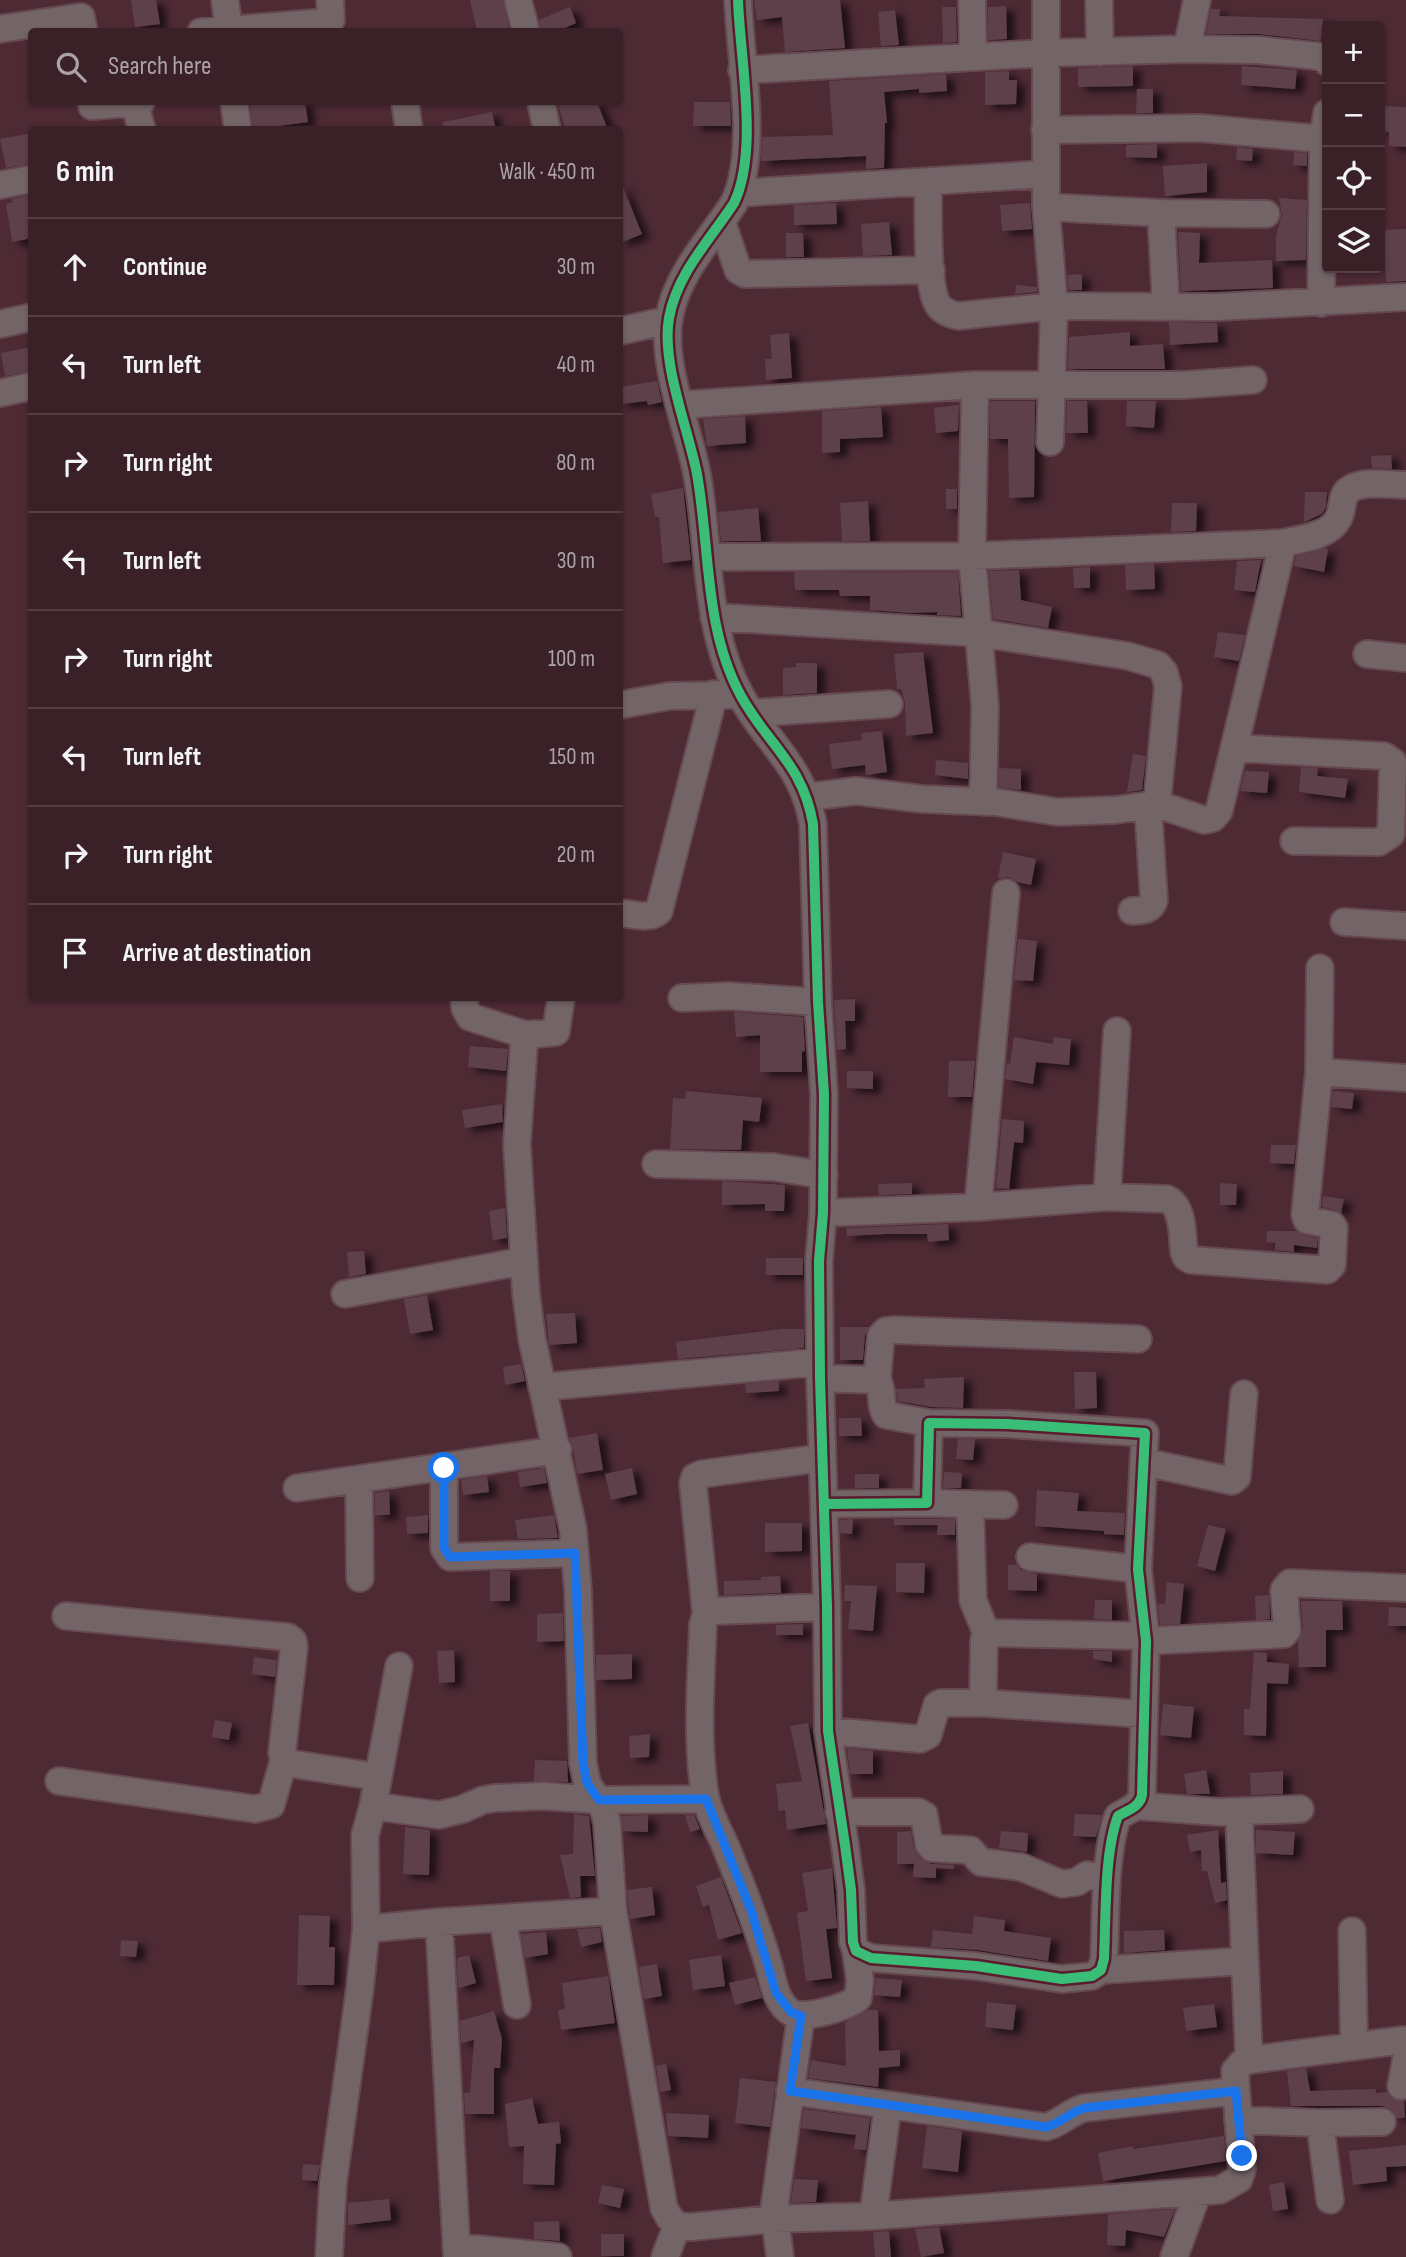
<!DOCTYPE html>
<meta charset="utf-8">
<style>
body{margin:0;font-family:"Sofia Sans Condensed",sans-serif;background:#452d33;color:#f1f3f6}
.controls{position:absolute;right:21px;top:21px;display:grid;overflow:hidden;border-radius:7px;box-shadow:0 2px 5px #0004}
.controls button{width:63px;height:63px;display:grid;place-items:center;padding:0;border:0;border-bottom:2px solid #543e44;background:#3a2027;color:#f1f3f6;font:35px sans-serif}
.stop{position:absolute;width:21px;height:21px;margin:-16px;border:5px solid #1a73e8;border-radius:50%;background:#fff}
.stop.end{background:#1a73e8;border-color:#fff;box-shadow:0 2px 7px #0008}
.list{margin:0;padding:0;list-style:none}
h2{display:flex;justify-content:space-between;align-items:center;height:91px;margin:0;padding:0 28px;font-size:30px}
h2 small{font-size:23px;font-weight:400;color:#aba3a7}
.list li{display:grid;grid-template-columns:46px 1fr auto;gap:21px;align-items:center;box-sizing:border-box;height:98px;padding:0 28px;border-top:2px solid #543e44}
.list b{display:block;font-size:26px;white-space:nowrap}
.list em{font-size:23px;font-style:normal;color:#aba3a7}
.icon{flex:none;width:38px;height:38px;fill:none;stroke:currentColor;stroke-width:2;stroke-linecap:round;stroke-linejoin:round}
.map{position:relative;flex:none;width:1406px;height:2257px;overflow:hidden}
.search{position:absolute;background:#3a2027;box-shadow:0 2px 5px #0004;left:28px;top:28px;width:595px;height:77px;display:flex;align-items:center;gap:18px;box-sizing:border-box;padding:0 24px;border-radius:7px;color:#aba3a7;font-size:26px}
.panel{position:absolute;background:#3a2027;box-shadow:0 2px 5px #0004;left:28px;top:126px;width:595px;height:875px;border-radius:7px}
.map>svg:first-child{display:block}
.building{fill:#5d4148;filter:url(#shadow)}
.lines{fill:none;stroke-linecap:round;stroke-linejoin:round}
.minor-casing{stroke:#664951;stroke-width:30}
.minor{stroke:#736467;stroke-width:26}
.cycleway-casing{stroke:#5b1c2e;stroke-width:15}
.cycleway{stroke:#3abd76;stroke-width:10}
.route{stroke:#1a73e8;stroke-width:9}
</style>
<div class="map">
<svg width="1406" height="2257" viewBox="0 0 1406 2257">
<defs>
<filter id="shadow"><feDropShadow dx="8" dy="4.5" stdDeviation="3.5" flood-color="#0009"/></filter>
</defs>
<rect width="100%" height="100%" fill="#4d2a34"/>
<!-- building -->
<path class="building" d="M131,0H156L160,24L135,27Z
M470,0H503L510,32H477Z
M754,0H840L845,48L785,52L782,17L757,20Z
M1006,6L1007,39L988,40V7Z
M570,7L576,23L556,32H541L539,20Z
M942,7H956L957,42L943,43Z
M1211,9H1220L1219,16L1323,19L1321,41L1259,34H1206Z
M895,10L899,45L881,46L878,12Z
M1133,66V86L1078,87V68Z
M1242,66L1297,70L1295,89L1241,85Z
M1009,71V80H1017L1016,104L985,105V72Z
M946,74L947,91L919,93V89L884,92L887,123H885L884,168L866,169V156L761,161L762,137L833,135L829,81Z
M1137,89H1153V113H1136Z
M250,102H305L308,122L271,127V130H253Z
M557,102H597L608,130H566Z
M694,102H730L731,126H693Z
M1380,106L1406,107V147L1389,146V132L1380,131Z
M492,112L496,130H444L443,122Z
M32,133V164L6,168L0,139Z
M1157,144V158L1126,157V145Z
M1237,147L1253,149L1252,161L1236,160Z
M1294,152L1307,153V166L1293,165Z
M1207,163V192L1165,196L1163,166Z
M620,180L642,234L620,243Z
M31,195L32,238L12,242L6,204L13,202L12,199Z
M1279,198L1307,200L1306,260L1276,261V236L1282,215Z
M836,203L837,224L794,225V205Z
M1030,203L1032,229L1002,231L1000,205Z
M889,222L892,255L863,256L861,224Z
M1406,229V281L1386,282L1385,257H1380V230Z
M1178,232L1200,233L1199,263L1272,260L1273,288L1181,291Z
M786,233H803L804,257H786Z
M1082,274V290H1069L1067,275Z
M1016,285L1037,287V292L1015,294Z
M1169,322L1217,323L1218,342L1170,345Z
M1130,332V346L1163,344L1165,369H1068L1069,337Z
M789,333L792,378L766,380L765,359H772L770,335Z
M32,347V371L5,376L1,353Z
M657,381L662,402L648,405L647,401L620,404V387Z
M990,401H1035L1034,497L1009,498L1008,439H990Z
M1067,401H1087L1088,433H1066Z
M1127,401H1156L1154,428L1126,426Z
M959,405L958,431L936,433L934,408Z
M881,407L883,437L840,439V452L822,453V411Z
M745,416L746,443L707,446L703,419Z
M1391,455L1392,469L1372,468L1371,456Z
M683,488L691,560L663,563L659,517H655L651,494Z
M946,489H957V509H946Z
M1305,492H1327L1326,507L1322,514L1304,522Z
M868,501L870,541H842L840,503Z
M1172,503H1197L1196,531L1171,532Z
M758,508L761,541H721L718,512Z
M1326,548L1328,549L1324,572L1294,566L1296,556Z
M1261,560L1255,592L1234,590L1237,561Z
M1154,564L1155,589L1126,590L1125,565Z
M1090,567V588H1074L1073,568Z
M1019,570L1021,600L1052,607L1048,628L993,619L989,571Z
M794,572H958L961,616L937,615V612L911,613L870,610V596H840L839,590H795Z
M1218,632L1245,635L1239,661L1214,657Z
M923,652L933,733L906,736L905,702L901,689H897L894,654Z
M796,663H817V693L783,695V668L796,667Z
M882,731L887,772L866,775L865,765L832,769L829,744L862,740L861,733Z
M1133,754L1146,756L1142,790L1127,792Z
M936,760L968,763V779L935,775Z
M1301,767L1318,768L1317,776L1348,779L1345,798L1299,792Z
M999,768L1021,769V790L999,787Z
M1245,771L1269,772L1267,793L1240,791Z
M1003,852L1036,859L1031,885L1017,882L1008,877L998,878Z
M1018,939L1037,941L1033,981L1014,980Z
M855,999V1021H845L846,1049L837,1050L834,1000Z
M734,1012L803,1017L805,1051L802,1052V1072H760V1035L736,1037Z
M1014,1037L1053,1044L1054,1037L1071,1039L1069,1065L1036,1062L1033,1084L1005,1079L1007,1063L1010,1064Z
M470,1046L508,1049L506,1071L468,1067Z
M949,1061H975L972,1097H948Z
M847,1071H873V1089L847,1088Z
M686,1091L762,1098L759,1122L743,1120L741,1150L670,1149L673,1098L685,1099Z
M1333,1091L1354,1093L1352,1109L1331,1107Z
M502,1104L503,1122L465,1128L462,1110Z
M1002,1119L1024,1121L1023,1143L1014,1142L1009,1189L996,1188Z
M1271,1145H1296L1294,1164L1270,1163Z
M722,1181L785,1185L784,1211H765V1204L722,1205Z
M912,1183V1194L879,1195L878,1184Z
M1220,1183L1237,1184L1236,1205H1220Z
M1323,1196L1344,1199L1341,1213L1335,1210L1322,1207Z
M505,1208L507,1238L493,1240L489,1211Z
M948,1224L949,1240L928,1242L927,1234H885L847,1236L846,1228Z
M1267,1231H1296L1304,1235L1318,1238L1317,1248L1294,1245V1252L1275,1250V1243L1266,1242Z
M364,1251L366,1274L349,1277L347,1252Z
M766,1258H803V1275H766Z
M427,1295L433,1330L410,1334L404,1299Z
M575,1313L577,1343L549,1345L546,1314Z
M840,1327H869L865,1335L863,1360H840Z
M782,1329H804V1348L678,1359L676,1342Z
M521,1364L525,1381L505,1385L503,1367Z
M1074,1372H1096L1097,1408L1075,1409Z
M964,1377L963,1408L931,1407L898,1401L896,1389L925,1388L924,1379Z
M779,1381V1391L746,1393L745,1384Z
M839,1418H861L862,1436H839Z
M597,1433L603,1470L577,1474L573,1447L569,1438Z
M958,1439H975L973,1460L956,1459Z
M544,1468L547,1483L520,1487L518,1472Z
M632,1468L637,1494L611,1500L605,1474Z
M944,1472L962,1473L961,1488H943Z
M855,1474H879V1488H855Z
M487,1476L489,1492L463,1495L461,1480Z
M1037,1490L1079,1493L1077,1511L1125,1513L1124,1535L1104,1534V1531L1035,1526Z
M389,1491L390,1515H375V1493Z
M428,1515V1533L407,1534L406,1517Z
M554,1515L558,1538L518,1539L515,1520Z
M853,1519L852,1534L840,1533V1520Z
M894,1519H955V1535H937L938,1525H894Z
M765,1523H802V1551L765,1552Z
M1208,1525L1226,1529L1215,1571L1197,1566Z
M896,1563H925L924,1593L896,1592Z
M1008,1565H1017L1021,1570L1037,1574V1591L1008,1590Z
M490,1571H510V1601H490Z
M780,1576L781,1593L724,1595V1581L761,1580V1577Z
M1167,1582L1184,1584L1180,1624L1160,1625L1158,1604H1165Z
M845,1585L877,1586L873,1631L848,1629L851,1601H844Z
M1269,1595L1270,1619L1256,1620L1255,1596Z
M1095,1600H1112V1620L1094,1619Z
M1301,1601H1342L1343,1630H1326V1667H1299L1298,1641L1303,1629Z
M1389,1607L1406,1608V1626H1388Z
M563,1613L564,1641L537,1642V1614Z
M803,1624V1635H776V1625Z
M454,1650L455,1682L439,1683L437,1651Z
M1093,1651H1112V1662L1093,1659Z
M1254,1652L1267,1653V1662L1289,1664L1288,1684L1267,1683L1266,1736L1244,1735V1709H1250Z
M632,1654V1679L596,1680V1655Z
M254,1657L277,1660L275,1677L252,1674Z
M1163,1704L1194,1707L1191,1738L1160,1735Z
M215,1720L232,1723L229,1740L212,1737Z
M808,1723L826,1824L787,1830L785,1810L779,1811L776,1784L802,1781L790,1726Z
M650,1734L649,1757L630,1758L629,1736Z
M847,1748L873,1751V1774H850Z
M535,1760L567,1761L568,1782L534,1781Z
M1206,1770L1210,1794H1187L1184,1774Z
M1283,1771V1794L1251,1795L1250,1773Z
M574,1814L589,1816L595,1876H580L581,1897L570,1898L560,1855L573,1854Z
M1075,1814L1102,1815L1096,1837L1073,1836Z
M648,1815V1832L623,1831L621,1816Z
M685,1815H694L700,1829L690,1832Z
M405,1827L430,1830L429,1875L403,1874Z
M1218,1830L1221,1883L1226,1882L1227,1900L1215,1903L1207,1871H1202L1201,1850L1190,1852L1187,1835Z
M1256,1830L1295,1832L1293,1855L1256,1853Z
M911,1831L914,1847L920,1858L931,1864L954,1865V1869L936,1868V1878L913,1877L914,1864H897V1832Z
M1001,1831L1028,1833L1027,1852L999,1848Z
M832,1868L837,1928L826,1929L832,1978L806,1981L797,1913L808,1911L802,1873Z
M721,1877L742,1933L718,1940L709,1905L703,1907L696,1886Z
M652,1887L655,1915L630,1919L627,1890Z
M299,1915L330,1916L329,1947H335L334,1985H297Z
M974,1916L1005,1920L1004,1931L1051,1938L1048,1961L978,1950L931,1947L933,1930L972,1934Z
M600,1928L602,1942L581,1947L577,1929Z
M1164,1930L1165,1950L1124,1953V1931Z
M546,1932L548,1954L525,1958L521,1934Z
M121,1940L138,1941L136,1957L120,1956Z
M469,1955L476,1983L458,1988L457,1958Z
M721,1955L725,1986L693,1990L689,1960Z
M657,1964L662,1996L644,1999L639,1967Z
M608,1976L615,2023L561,2030L558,2010L565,2009L562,1983Z
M755,1977L762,1998L735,2005L729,1983Z
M876,1978L902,1980L900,1997L874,1995Z
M987,2002L1016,2005L1013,2030L985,2027Z
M1214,2004L1217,2027L1186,2031L1183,2008Z
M868,2010H878L879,2051L900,2050V2066L879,2068L878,2087L808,2078L811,2060L846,2066L845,2022Z
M494,2011L502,2039L500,2068H494V2114H465L464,2093H470L474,2040L461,2043L460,2021Z
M666,2064L671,2090L660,2092L656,2066Z
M1306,2068L1310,2091L1376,2089V2093L1387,2092L1391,2098L1404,2101L1405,2118H1397L1390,2109L1382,2106H1291L1287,2071Z
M740,2078L776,2082L770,2127L735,2123Z
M532,2098L538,2124L559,2122L561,2143L556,2144L554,2185L523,2184L524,2146L509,2147L505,2104Z
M804,2109L870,2118L866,2150L854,2149L856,2135L801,2128Z
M666,2113L709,2115L708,2138L668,2136Z
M927,2126L962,2131L958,2172L922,2168Z
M1224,2136L1226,2161L1103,2181L1098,2153L1133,2146V2149Z
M1406,2145V2166L1386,2167L1387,2181L1353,2185L1349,2151Z
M303,2164L320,2165L317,2181L302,2180Z
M794,2179L818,2180L816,2202L791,2203Z
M1284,2182L1288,2209L1273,2211L1269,2185Z
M602,2185L624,2189L620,2208L598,2203Z
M389,2199L391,2220L348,2225V2203Z
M1175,2209L1164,2237L1126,2230L1125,2246L1107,2245L1108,2214Z
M559,2221L560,2241L534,2239V2222Z
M939,2227L944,2253L921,2257L915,2229Z
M889,2231L891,2257H875L873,2232Z
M601,2234H624V2256H601Z"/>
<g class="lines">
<defs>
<path id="minor" d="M225,0L229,32
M518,0L526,32
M738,0C740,59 759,151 734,203C710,240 677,273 669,318C661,363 688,428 697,474C710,547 704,629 741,696C767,744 803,764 813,824L818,1002L824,1094L823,1213L819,1261L820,1378L827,1607L828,1731L845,1845L851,1890L853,1942L856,1951L871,1958L976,1966L1062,1979L1092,1976L1101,1970L1104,1959C1106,1918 1104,1853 1118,1816C1128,1810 1140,1807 1142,1795L1146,1641L1138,1569L1145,1433L1008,1424L929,1423L927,1503L825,1504
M972,0L973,57
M1046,0V53L1187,49L1258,50L1326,57L1327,62
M1099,0L1100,52
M0,29L81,17L84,32
M201,32L329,22L331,20L330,0
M1187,49L1197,0
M742,70L1046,53V207L1054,306L1217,307L1406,297
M134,102L142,130
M234,102L238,130
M405,102L409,130
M541,102L547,130
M92,106L141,102
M1045,130L1200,128L1323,139
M928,182C929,207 925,288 939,306C944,312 950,314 958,316L1054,306L1050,442
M0,185L32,179
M739,193L1046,174
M1046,207L1161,213L1266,214
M1161,213L1166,306
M722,222L738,270L745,274L931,270
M1321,303L1323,139L1327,113
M0,324L32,317
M620,331L669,320
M975,385L972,556L985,706L983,802
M0,393L32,386
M680,405L975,385H1183L1253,380
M708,557L972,556L1283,543C1301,539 1329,536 1338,519C1344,509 1340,495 1350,489C1365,480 1390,485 1406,485
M714,617L979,633L1128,656L1158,665L1164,672L1168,686L1157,804
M1367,654L1406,658
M620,705L669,696L729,695
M753,713L889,704
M1234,748L1384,756L1393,762L1391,834L1379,842L1294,841
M808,797L856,791L922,799L996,802L1058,812L1115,810L1157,804L1204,820L1213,818L1219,811L1283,543
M1006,893L978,1207L1107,1197L1167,1199C1184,1207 1182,1235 1184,1252L1186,1257L1191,1260L1327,1270L1332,1265L1334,1228L1332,1225L1307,1220L1305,1215L1319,1072L1406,1078
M1132,911C1142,910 1151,911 1154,900L1148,806
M620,913C632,914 649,920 659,911L714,694
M1344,922L1406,926
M464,998L465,1008L470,1017L526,1035
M561,998L556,1032L526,1035L524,1042L517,1144L526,1293L532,1339L573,1529L578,1591L583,1763L587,1783L604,1810L607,1823L613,1911L664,2208L669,2217L677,2226L691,2227L773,2219L873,2216L1220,2190L1239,2179L1242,2170L1235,2071L1242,2063L1249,2060L1403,2040L1406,2043
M682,998L729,996L818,1002
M1319,1072L1320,968
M656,1164L773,1167L824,1175
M1107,1197L1117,1031
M823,1213L978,1207
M345,1294L524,1261
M820,1378L877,1380C884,1390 879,1405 886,1415L929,1423
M877,1380L881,1336L886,1331L895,1330L1138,1339
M542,1387L819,1362
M1144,1462L1232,1481L1237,1477L1244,1394
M444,1468V1548L450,1557L575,1553
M359,1479L360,1578
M297,1488L558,1450
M927,1503L1004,1505
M970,1504L973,1600L987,1635
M1030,1557L1138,1569
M827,1607L713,1611L706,1614L703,1624C701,1681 696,1738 705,1795C708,1812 718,1829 725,1845C741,1884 757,1924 769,1966C773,1981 776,2004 792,2013C805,2020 847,2007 858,1998L860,1980L856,1951
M706,1614L693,1483L695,1477L702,1474L822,1458
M66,1616L288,1637L293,1641L294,1647L282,1753L287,1763L378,1777
M1146,1641L1284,1634L1287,1630L1284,1590L1290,1583L1406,1588
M1143,1714L983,1703L984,1640L992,1633L1145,1636
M828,1731L920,1739L928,1735L937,1705L941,1703H983
M59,1781L255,1809L271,1805L284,1759
M373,1806L439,1815L463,1809L483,1800L495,1798L544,1796L599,1800L706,1799
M1137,1806L1220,1812L1300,1809
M839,1812H918L924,1815L929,1844L932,1848L970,1850L981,1862L1021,1867L1062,1884L1077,1882L1087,1875L1107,1878
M1239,1812L1249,2060
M503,1919L517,2005
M439,1922L457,2257
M366,1929L439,1922L613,1911
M1352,1931L1354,2046
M1101,1970L1245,1961
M1401,2086L1406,2060
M790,2091L1046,2127C1059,2124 1070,2112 1084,2108L1236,2091
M1238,2120L1320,2123L1382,2122
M1320,2123L1330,2200
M873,2216L888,2105
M456,2247L558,2257
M329,2257L333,2183L360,1988L366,1929L365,1835L373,1806L399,1666
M665,2257L677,2226
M780,2257L774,2210L801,2016
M1174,2257L1198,2192"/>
</defs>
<!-- minor casing -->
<use href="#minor" class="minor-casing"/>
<!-- minor -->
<use href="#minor" class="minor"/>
<defs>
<path id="cycleway" d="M738,0C740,59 759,151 734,203C710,240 677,273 669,318C661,363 688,428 697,474C710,547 704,629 741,696C767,744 803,764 813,824L818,1002L824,1094L823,1213L819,1261L820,1378L827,1607L828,1731L845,1845L851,1890L853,1942L856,1951L871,1958L976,1966L1062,1979L1092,1976L1101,1970L1104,1959C1106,1918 1104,1853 1118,1816C1128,1810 1140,1807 1142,1795L1146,1641L1138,1569L1145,1433L1008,1424L929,1423L927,1503L825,1504"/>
</defs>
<!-- cycleway casing -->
<use href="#cycleway" class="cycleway-casing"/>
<!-- cycleway -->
<use href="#cycleway" class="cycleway"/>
</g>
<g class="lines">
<!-- route -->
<path class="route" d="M444,1468V1548L450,1557L575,1553L583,1763L587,1783L599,1800L706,1799L751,1910L776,1993L791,2012L801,2016L790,2091L1046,2127C1059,2124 1071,2112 1084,2108L1236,2091L1242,2156"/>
</g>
</svg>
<div class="controls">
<button>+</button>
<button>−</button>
<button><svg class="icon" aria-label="locate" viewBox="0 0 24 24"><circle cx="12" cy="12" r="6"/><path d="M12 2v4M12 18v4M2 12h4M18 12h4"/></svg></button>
<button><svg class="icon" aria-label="layers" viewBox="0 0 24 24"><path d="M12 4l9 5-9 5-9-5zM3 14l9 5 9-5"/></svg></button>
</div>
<div class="stop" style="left:444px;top:1468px"></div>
<div class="stop end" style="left:1242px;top:2156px"></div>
<div class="search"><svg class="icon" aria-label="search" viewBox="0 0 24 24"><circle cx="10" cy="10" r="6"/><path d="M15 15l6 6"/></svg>Search here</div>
<section class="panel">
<h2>6 min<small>Walk · 450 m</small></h2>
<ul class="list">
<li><svg class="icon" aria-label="ahead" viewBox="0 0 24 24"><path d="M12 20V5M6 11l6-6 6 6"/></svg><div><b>Continue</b></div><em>30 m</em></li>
<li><svg class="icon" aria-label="left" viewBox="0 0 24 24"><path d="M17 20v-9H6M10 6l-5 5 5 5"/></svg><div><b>Turn left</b></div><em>40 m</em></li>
<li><svg class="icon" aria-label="right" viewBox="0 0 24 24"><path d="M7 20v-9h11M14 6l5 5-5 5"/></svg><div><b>Turn right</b></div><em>80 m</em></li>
<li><svg class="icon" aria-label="left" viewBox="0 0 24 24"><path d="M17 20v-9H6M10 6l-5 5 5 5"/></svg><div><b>Turn left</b></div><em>30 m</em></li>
<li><svg class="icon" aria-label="right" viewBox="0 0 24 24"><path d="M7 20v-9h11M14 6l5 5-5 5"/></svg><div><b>Turn right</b></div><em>100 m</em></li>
<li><svg class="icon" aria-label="left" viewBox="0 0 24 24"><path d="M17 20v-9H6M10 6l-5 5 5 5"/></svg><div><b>Turn left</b></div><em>150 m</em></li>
<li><svg class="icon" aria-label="right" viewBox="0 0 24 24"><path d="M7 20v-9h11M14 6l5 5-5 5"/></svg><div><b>Turn right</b></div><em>20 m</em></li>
<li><svg class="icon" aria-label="arrive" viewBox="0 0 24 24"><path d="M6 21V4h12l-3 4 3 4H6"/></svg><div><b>Arrive at destination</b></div></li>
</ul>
</section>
</div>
